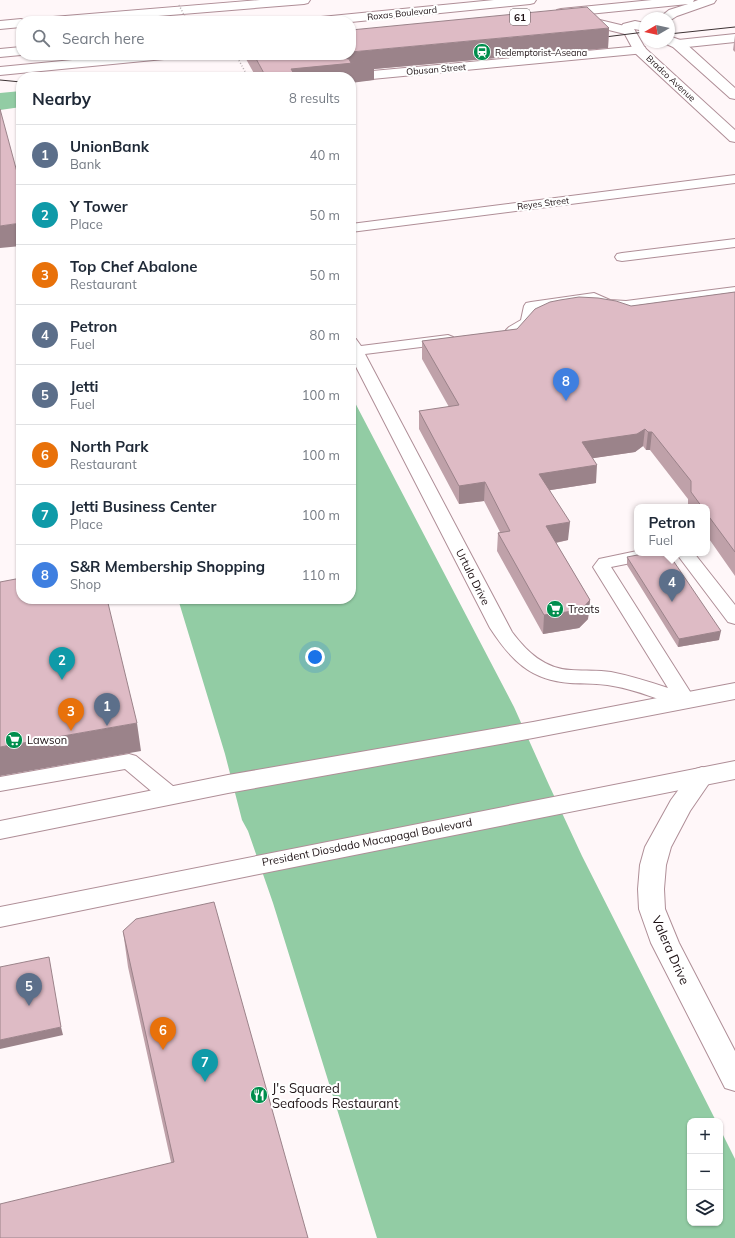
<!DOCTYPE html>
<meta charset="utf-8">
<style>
body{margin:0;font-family:Mulish,sans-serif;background:#f6f6f7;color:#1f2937}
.controls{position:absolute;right:12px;bottom:12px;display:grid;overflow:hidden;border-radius:8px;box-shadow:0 1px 3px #0004}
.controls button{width:36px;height:36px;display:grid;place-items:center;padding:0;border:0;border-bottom:1px solid #e0e1e3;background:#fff;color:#1f2937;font:20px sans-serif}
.compass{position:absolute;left:639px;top:12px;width:36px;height:36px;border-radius:50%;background:#fff;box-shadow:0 1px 3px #0004;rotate:261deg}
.you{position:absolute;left:315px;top:657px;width:14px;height:14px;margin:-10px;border:3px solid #fff;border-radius:50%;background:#1a73e8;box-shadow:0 0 0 6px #1a73e833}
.badge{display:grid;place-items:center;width:26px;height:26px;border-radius:50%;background:#008e4d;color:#fff;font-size:13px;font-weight:700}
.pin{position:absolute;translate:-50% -33px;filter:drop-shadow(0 1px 2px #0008)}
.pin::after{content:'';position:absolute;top:21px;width:14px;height:12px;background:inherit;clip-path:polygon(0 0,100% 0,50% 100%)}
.popup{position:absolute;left:634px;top:504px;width:76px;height:52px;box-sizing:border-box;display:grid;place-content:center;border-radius:8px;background:#fff;filter:drop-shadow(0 1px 3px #0005);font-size:13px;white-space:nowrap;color:#747a83}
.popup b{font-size:15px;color:#1f2937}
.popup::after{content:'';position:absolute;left:50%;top:100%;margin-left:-8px;border:8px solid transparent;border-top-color:#fff}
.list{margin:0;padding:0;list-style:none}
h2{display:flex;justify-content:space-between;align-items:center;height:52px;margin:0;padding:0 16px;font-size:17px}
h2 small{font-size:13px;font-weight:400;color:#747a83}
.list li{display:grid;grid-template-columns:26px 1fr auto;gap:12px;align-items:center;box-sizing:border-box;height:60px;padding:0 16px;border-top:1px solid #e0e1e3}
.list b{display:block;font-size:15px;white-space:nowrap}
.list p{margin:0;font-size:13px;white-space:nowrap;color:#747a83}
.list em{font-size:13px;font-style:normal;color:#747a83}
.icon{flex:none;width:22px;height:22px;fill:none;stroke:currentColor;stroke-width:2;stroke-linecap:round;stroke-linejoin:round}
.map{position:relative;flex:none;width:735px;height:1238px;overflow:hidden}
.search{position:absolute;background:#fff;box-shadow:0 1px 3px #0004;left:16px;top:16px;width:340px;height:44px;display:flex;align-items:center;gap:10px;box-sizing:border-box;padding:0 14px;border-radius:16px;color:#747a83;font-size:15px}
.panel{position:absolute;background:#fff;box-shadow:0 1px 3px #0004;left:16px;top:72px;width:340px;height:532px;border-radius:16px}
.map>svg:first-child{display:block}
.water{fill:#92cca4}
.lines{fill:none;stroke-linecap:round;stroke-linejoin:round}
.service-casing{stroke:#af8e97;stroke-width:2}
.minor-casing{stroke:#af8e97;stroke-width:2}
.tertiary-casing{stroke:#af8e97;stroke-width:2}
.secondary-casing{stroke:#af8e97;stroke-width:2}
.trunk-casing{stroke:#af8e97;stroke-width:2}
.path{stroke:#b8afb1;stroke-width:1.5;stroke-dasharray:1 2;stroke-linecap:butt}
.service{fill:#fff;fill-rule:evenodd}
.minor{fill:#fff;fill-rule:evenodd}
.tertiary{fill:#fff;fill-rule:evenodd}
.secondary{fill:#fff;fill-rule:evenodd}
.trunk{fill:#fff;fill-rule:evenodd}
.tram{stroke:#3d3234;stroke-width:1}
.path-bridge{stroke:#b8afb1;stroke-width:1.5;stroke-dasharray:1 2;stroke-linecap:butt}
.wall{fill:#bfa1a9}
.shaded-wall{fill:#9b838a}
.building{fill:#debbc5;stroke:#9b838a}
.labels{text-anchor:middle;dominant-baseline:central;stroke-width:4;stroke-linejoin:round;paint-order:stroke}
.far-street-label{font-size:9px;fill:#1e1215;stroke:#fff}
.far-poi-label{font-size:9px;fill:#1e1215;stroke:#fff;text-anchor:start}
.shield{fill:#fff;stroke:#62595b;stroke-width:1}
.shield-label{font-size:10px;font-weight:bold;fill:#1e1215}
.street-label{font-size:11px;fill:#1e1215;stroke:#fff}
.poi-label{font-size:11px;fill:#1e1215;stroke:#fff;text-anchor:start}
.near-street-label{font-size:13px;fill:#1e1215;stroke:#fff}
.near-poi-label{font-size:13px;fill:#1e1215;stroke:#fff;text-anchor:start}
</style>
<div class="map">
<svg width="735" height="1238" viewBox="0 0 735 1238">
<rect width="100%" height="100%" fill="#fff7f9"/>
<!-- water -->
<path class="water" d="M21,91V107L0,110V93Z
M351,395L514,707L549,785L582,856L716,1121H690V1223H720V1129L735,1159V1238H377L273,903L248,831L242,820L225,754L178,599H351Z"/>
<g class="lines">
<defs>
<path id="service" d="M735,175V183L351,232V224Z
M735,239V247L622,261L617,260L615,257L617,254L622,253Z
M735,287V295L626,309L607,308L592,302L538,309C537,324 524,337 509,333L506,330L509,327L521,320L524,306L526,303L531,302L594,293L610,300L626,301Z
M448,335L453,337L456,340L453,343L365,354L512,632C527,652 545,669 571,670C585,671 598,670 611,672C631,676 650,682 668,688L593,567L599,559L637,551V553H664L661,557L611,567L696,701L693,706L686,708C661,701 638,690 613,686C598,683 584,684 570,683C530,680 511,660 490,628L351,357V337L356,339L361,346Z
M676,553H694L735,605V624L728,622Z
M129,754L136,756L179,791L182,796L179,801L171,804L163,801L125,769L0,791V777Z"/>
<path id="minor" d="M260,0H310L308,3L304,4L97,21H47L49,18L53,17Z
M21,19L26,21H21V27L0,29V21Z
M735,34V42L678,48L673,47L672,44L673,41L678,40Z
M640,46L645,47L646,50L645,53L351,81V77H344L346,74L351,73Z
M702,767L711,770L714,776L690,811L671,847L666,865L664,889L665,909L679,943L735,1051V1091L725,1088L651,943L639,909L638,889L640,865L645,847L671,800L693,770Z"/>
<path id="tertiary" d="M635,21L645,23V31L634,29L645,48L735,130V142L730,141L635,53L621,27L623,24Z
M669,36L683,41L735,88V99L730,98L673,47L664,43L669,42Z"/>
<path id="secondary" d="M735,683V699L533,738L228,793L0,839V821L228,775L533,722Z
M735,761V779L254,875L0,927V907Z"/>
<path id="trunk" d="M494,0H536L534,3L530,4L351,22L315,21L317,18L321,17Z
M652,0H694L693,2L698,0H716L714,3L677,16L669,21V18H659L669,10L688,4L579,15L633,28L635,31L633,34L629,35L572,21L570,18L571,16H557L555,13L557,10L561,9Z
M21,47V55L0,57V49Z
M124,55H170L169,58L164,59L0,75V67Z"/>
</defs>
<!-- service casing -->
<use href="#service" class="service-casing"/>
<!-- minor casing -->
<use href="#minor" class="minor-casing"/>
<!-- tertiary casing -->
<use href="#tertiary" class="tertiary-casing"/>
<!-- secondary casing -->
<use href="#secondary" class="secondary-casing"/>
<!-- trunk casing -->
<use href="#trunk" class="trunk-casing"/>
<!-- path -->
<path class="path" d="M202,55L204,58L229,55
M236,55L248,77"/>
<!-- service -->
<use href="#service" class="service"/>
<!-- minor -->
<use href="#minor" class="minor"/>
<!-- tertiary -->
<use href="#tertiary" class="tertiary"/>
<!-- secondary -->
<use href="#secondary" class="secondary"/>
<!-- trunk -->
<use href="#trunk" class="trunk"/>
<!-- tram -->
<path class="tram" d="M669,34L735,27
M597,38L645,32
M223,77L265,73
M0,80L21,82"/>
<!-- path-bridge -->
<path class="path-bridge" d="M179,5L187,21"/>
</g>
<!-- wall -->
<path class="wall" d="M609,28L608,48L374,69V80L351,77H256L246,59V55H351Z
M735,35V52L733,50Z
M735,292V576L707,536V507H688V499L650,450H646L643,446L635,452L593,458L596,483L550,490L568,540L556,543L590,600L588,619L579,628L543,634L497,551L498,533L500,532L484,501L459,504L419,429V411L449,407L422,359V341L517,329L631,306Z
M627,557L719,640L678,647L627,565Z
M123,931L308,1238L171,1162L128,967Z"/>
<!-- shaded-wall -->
<path class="shaded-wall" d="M609,28L608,48L374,69V80L351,83V77H291V69L343,58L344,55H351V52Z
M21,223V246L0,248V226Z
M645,429L643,446L635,452L581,460L582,442Z
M648,432H652L650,450H646Z
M597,465L596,483L538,492L539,474Z
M485,482L484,501L459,504V486Z
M570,522L568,540L544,545L546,526Z
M590,600L588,619L579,628L543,634L544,615Z
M721,631L719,640L678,647L679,639Z
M137,723L141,751L0,776V747Z
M61,1027L63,1035L0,1049V1040Z"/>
<!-- building -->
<path class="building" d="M587,7L609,28L351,52V30Z
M254,55H344L343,58L349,59L351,63L374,61L291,69L296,77H266Z
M0,109L21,187V223L0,226Z
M735,292V552L707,514V507H702L691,492V481L652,432H648L645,429L637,434L582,442L597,465L539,474L570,522L546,526L590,600L581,610L544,615L498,533L510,531L485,482L459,486L419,411L459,405L422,341L517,329L535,309L550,302L560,300L579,297L598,298L616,301L631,306Z
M648,553H668L721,631L679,639L627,557Z
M21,578V599H107L137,723L0,747V582Z
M214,902L308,1238H0V1204L174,1162L123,931L136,919Z
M49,957L61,1027L0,1040V967Z"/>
<!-- icons -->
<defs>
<symbol id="station-disc" viewBox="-11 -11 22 22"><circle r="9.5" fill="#008e4d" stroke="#fff"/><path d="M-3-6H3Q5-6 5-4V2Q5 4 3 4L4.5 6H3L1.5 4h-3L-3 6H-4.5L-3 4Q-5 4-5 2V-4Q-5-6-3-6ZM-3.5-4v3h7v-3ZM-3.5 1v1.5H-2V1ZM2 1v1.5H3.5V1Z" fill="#fff"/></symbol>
<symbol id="supermarket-disc" viewBox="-11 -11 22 22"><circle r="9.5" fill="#008e4d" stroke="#fff"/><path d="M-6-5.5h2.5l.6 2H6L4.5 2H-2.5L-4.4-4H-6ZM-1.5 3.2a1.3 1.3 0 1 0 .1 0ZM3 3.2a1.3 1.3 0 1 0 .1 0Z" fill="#fff"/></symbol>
<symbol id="restaurant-disc" viewBox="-11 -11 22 22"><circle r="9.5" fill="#008e4d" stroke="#fff"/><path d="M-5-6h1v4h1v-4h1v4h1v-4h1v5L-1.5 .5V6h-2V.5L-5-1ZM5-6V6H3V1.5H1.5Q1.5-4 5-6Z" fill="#fff"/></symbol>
</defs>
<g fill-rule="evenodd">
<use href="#station-disc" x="472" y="42" width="20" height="20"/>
<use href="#supermarket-disc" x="545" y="599" width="20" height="20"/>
<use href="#supermarket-disc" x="4" y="730" width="20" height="20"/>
<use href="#restaurant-disc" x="249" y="1085" width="20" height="20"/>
</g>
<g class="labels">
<!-- far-street labels -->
<g class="far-street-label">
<text transform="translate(402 13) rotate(-6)">Roxas Boulevard</text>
<text transform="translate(436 69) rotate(-5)">Obusan Street</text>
<text transform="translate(671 78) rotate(43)">Bradco Avenue</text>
<text transform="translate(543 203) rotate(-7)">Reyes Street</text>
</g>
<!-- far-poi labels -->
<g class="far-poi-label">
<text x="495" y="52">Redemptorist–Aseana</text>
</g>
<!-- shield labels -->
<rect class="shield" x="510" y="9" width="20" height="16" rx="3"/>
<g class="shield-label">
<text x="520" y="17">61</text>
</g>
<!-- street labels -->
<g class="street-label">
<text transform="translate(473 577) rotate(63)">Urtula Drive</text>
<text transform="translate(367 842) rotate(-11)">President Diosdado Macapagal Boulevard</text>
</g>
<!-- poi labels -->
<g class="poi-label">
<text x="568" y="609">Treats</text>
<text x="27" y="740">Lawson</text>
</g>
<!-- near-street labels -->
<g class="near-street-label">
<text transform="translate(671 950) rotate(66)">Valera Drive</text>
</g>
<!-- near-poi labels -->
<g class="near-poi-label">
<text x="272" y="1088">J's Squared<tspan x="272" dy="15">Seafoods Restaurant</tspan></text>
</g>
</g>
</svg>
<div class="controls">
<button>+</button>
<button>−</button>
<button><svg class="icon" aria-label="layers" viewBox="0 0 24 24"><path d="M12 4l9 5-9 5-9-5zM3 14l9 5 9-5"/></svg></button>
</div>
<svg class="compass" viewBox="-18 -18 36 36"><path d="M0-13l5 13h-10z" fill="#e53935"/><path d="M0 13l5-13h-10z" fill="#747a83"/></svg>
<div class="you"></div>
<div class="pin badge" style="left:107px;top:726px;background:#5c6f8a">1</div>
<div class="pin badge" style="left:62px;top:680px;background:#0f9aa8">2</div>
<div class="pin badge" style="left:71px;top:731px;background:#e8710a">3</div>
<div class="pin badge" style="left:672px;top:602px;background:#5c6f8a">4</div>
<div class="popup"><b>Petron</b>Fuel</div>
<div class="pin badge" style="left:29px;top:1006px;background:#5c6f8a">5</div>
<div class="pin badge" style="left:163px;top:1050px;background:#e8710a">6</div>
<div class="pin badge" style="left:205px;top:1082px;background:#0f9aa8">7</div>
<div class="pin badge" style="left:566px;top:401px;background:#3f7fe0">8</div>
<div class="search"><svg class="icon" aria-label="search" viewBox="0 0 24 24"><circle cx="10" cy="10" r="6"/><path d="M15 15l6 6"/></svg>Search here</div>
<section class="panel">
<h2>Nearby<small>8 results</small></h2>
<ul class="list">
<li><span class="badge" style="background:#5c6f8a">1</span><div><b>UnionBank</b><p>Bank</p></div><em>40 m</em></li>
<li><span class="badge" style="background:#0f9aa8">2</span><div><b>Y Tower</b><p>Place</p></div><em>50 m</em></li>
<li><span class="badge" style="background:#e8710a">3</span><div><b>Top Chef Abalone</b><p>Restaurant</p></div><em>50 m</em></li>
<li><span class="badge" style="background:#5c6f8a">4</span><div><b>Petron</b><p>Fuel</p></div><em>80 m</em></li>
<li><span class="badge" style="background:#5c6f8a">5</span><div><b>Jetti</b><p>Fuel</p></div><em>100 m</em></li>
<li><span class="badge" style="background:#e8710a">6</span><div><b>North Park</b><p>Restaurant</p></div><em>100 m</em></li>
<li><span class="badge" style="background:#0f9aa8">7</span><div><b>Jetti Business Center</b><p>Place</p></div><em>100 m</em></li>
<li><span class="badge" style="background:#3f7fe0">8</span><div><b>S&amp;R Membership Shopping</b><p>Shop</p></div><em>110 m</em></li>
</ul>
</section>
</div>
